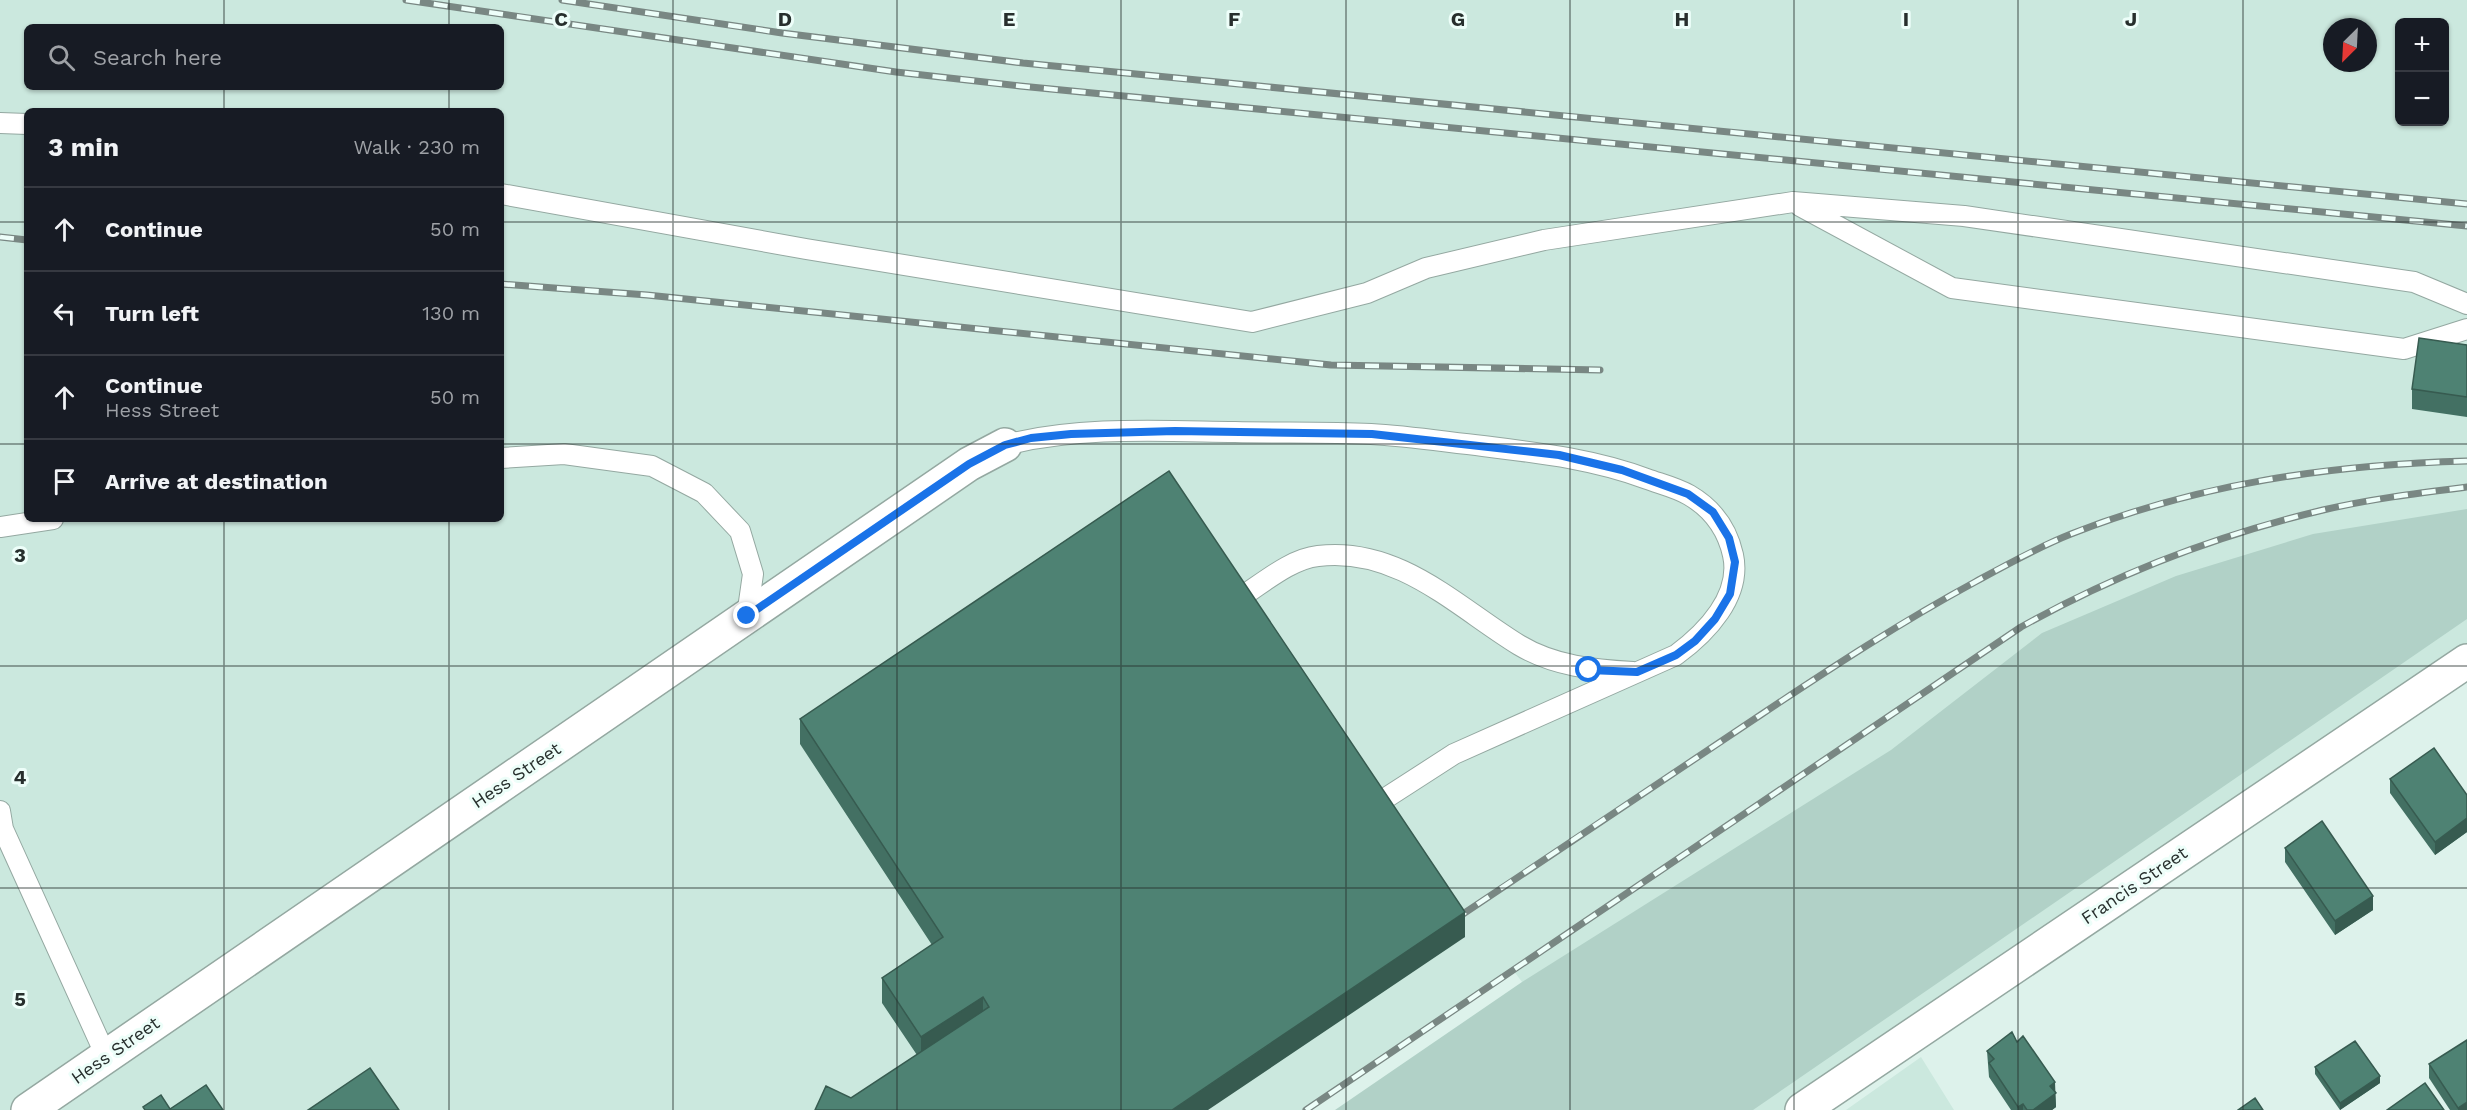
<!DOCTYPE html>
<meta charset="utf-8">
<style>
body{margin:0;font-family:"Work Sans",sans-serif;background:#242831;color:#f1f3f6}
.controls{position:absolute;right:18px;top:18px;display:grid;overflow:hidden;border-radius:9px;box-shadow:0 2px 4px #0004}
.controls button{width:54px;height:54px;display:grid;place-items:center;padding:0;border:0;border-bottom:2px solid #363941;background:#171b24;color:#f1f3f6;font:30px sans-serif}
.compass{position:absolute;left:2323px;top:18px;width:54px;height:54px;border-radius:50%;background:#171b24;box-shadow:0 2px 4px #0004;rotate:204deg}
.stop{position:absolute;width:18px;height:18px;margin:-14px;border:4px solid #1a73e8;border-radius:50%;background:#fff}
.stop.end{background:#1a73e8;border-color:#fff;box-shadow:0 2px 6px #0008}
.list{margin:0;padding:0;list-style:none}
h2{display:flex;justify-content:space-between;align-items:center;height:78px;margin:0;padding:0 24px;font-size:26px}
h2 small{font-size:20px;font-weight:400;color:#9ea1a6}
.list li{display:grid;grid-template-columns:39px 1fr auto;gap:18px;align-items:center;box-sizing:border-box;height:84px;padding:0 24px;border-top:2px solid #363941}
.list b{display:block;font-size:22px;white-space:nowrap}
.list p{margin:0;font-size:20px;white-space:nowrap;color:#9ea1a6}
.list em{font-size:20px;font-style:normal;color:#9ea1a6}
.icon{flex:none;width:33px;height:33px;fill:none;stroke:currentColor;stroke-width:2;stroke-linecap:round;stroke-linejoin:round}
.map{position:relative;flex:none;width:2467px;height:1110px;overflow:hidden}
.search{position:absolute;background:#171b24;box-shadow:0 2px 4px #0004;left:24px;top:24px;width:480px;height:66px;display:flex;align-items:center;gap:15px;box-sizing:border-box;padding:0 21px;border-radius:9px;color:#9ea1a6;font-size:22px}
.panel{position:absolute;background:#171b24;box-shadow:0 2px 4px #0004;left:24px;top:108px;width:480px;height:414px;border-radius:9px}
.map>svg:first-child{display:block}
.built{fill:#cbe8de;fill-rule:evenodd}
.green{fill:#b1d1c7}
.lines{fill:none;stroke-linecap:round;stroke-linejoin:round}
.lane-casing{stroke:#94a8a1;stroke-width:22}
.street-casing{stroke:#94a8a1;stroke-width:36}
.lane{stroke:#fff;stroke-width:20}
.street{stroke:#fff;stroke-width:33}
.rail-casing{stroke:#798783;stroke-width:7}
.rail{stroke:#edfef9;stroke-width:4.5;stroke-dasharray:14;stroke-linecap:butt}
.wall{fill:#437063}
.shaded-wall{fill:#375b50}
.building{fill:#4e8273;stroke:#375b50;stroke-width:1.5}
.route{stroke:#1a73e8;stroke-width:8}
.grid{fill:none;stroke:#272f2d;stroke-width:1.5;stroke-opacity:0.55}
.labels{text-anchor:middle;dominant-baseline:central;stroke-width:6;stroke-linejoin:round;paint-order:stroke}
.street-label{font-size:18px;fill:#272f2d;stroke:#edfef9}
.grid-label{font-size:20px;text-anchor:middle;font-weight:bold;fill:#272f2d;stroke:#edfef9;stroke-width:6;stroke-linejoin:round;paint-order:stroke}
</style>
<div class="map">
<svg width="2467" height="1110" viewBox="0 0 2467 1110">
<rect width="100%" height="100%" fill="#ddf2eb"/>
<!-- built -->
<path class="built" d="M0,0H2467V661L1802,1110H1618L1513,970L1306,1110H0ZM2400,22H2444V122H2400ZM27,27H501V87H27ZM2332,27H2368V63H2332ZM27,111H501V519H27Z
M1921,1057L1954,1110H1846Z"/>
<!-- green -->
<path class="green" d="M2467,509V619L1753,1110H1335L1522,982L1891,750L2042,633L2176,576L2313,534Z"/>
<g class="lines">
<defs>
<path id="lane" d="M0,123L27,124
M501,194L806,249L1252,322L1367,293L1426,268L1544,240L1793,202L1964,216L2414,282L2467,304
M1800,206L1952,288L2404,349L2467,329
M1005,445C1080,426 1159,431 1235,432C1280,433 1326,432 1371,434C1408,436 1446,442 1483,446C1539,453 1594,459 1647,479C1661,484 1677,488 1689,495C1713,509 1727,528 1733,555C1742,596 1706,633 1676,655L1454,754L1375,805
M501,458L564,454L652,466L704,493L740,531L753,574L747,616
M0,527L53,519
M1238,599C1262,584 1290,559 1318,556C1398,546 1457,607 1519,645C1554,666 1594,670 1633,672
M0,811L3,829L106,1056"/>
<path id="street" d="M28,1110L969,464L1005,445
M1802,1110L2467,661"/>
</defs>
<!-- lane casing -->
<use href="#lane" class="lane-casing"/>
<!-- street casing -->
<use href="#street" class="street-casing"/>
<!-- lane -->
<use href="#lane" class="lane"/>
<!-- street -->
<use href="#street" class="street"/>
<defs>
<path id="rail" d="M406,0L896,72L1020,86L2467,226
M562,0L782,33L1023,63L2467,204
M0,237L27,240
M501,284L647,295L1331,365L1600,370
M1454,920C1556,851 1659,783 1762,714C1831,668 1901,622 1975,582C2006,565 2038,547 2071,534C2201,483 2329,465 2467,461
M1306,1110L2021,627C2116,574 2217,535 2323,510C2370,499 2419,493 2467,487"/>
</defs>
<!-- rail casing -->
<use href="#rail" class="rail-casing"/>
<!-- rail -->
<use href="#rail" class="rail"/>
</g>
<!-- wall -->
<path class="wall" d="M2467,345V417L2412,409V389Z
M800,719L1465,937L851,1098L917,1055L882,1003V978L932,945L800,744Z
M2390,779L2467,795V832L2435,855L2390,793Z
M2285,848L2373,910L2335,935L2285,862Z
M2017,1042L2055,1092L2056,1107L2052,1110H2011L1989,1077L1987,1051Z
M2429,1064L2467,1110H2450L2429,1078Z
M2315,1067L2380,1083L2340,1110L2315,1074Z"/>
<!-- shaded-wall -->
<path class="shaded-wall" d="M2467,818V832L2435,855V842Z
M2373,896V910L2335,935V921Z
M1465,912V937L1208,1110H1172Z
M983,997V1021L921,1062V1037Z
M2380,1076V1083L2340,1110V1103Z
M2055,1082L2056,1107L2052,1110H2033L2050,1086Z
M2467,1102V1110H2458V1108Z
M2023,1104V1110H2018V1107Z"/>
<!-- building -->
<path class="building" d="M2419,338L2467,345V397L2412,389Z
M1169,471L1465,912L1172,1110H815L826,1086L851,1098L989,1007L983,997L921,1037L882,978L943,937L800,719Z
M2434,748L2467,795V818L2435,842L2390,779Z
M2322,821L2373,896L2335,921L2285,848Z
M2012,1032L2017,1042L2023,1036L2055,1082L2050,1086L2056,1093L2033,1110H2027L2023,1104L2018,1107L1989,1063L1994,1059L1987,1051Z
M2467,1040V1102L2458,1108L2429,1064Z
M2355,1041L2380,1076L2340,1103L2315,1067Z
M370,1068L399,1110H308Z
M2425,1083L2444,1110H2387Z
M206,1085L223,1110H145L143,1107L161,1095L170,1109Z
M2255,1098L2263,1110H2238Z"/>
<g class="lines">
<!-- route -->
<path class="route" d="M747,616L969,464L1005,445L1031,438L1071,434L1175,431L1372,434L1559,455L1622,470L1688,494L1713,512L1729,538L1735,562L1730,594L1715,619L1695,641L1676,655L1637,672L1589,670"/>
</g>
<!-- grid -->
<path class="grid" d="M224,0V27M449,0V27M673,0V1110M897,0V1110M1121,0V1110M1346,0V1110M1570,0V1110M1794,0V1110M2018,0V1110M2243,0V1110M224,87V111M449,87V111M0,222H27M501,222H2467M0,444H27M501,444H2467M224,519V1110M449,519V1110M0,666H2467M0,888H2467"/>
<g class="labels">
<!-- street labels -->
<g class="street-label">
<text transform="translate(516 775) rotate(-34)">Hess Street</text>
<text transform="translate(2134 885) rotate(-34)">Francis Street</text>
<text transform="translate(115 1050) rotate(-35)">Hess Street</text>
</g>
</g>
<g class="grid-label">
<text x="561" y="26">C</text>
<text x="785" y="26">D</text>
<text x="1009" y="26">E</text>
<text x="1234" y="26">F</text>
<text x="1458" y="26">G</text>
<text x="1682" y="26">H</text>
<text x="1906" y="26">I</text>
<text x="2131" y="26">J</text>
<text x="20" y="562">3</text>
<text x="20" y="784">4</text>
<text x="20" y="1006">5</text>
</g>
</svg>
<div class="controls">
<button>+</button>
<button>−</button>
</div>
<svg class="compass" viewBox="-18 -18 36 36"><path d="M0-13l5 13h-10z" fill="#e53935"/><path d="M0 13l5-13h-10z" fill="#9ea1a6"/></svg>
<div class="stop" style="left:1589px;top:670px"></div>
<div class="stop end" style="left:747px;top:616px"></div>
<div class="search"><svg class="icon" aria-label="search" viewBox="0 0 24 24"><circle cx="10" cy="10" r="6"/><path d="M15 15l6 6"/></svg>Search here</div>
<section class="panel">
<h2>3 min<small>Walk · 230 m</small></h2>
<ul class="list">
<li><svg class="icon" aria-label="ahead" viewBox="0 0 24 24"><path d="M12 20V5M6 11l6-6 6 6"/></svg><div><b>Continue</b></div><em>50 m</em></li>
<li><svg class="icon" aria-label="left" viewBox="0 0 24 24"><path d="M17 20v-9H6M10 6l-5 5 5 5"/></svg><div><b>Turn left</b></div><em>130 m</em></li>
<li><svg class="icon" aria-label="ahead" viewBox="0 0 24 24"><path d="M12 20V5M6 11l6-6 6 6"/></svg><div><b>Continue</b><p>Hess Street</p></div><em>50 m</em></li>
<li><svg class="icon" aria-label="arrive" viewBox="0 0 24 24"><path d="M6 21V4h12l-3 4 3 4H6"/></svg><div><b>Arrive at destination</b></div></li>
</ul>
</section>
</div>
